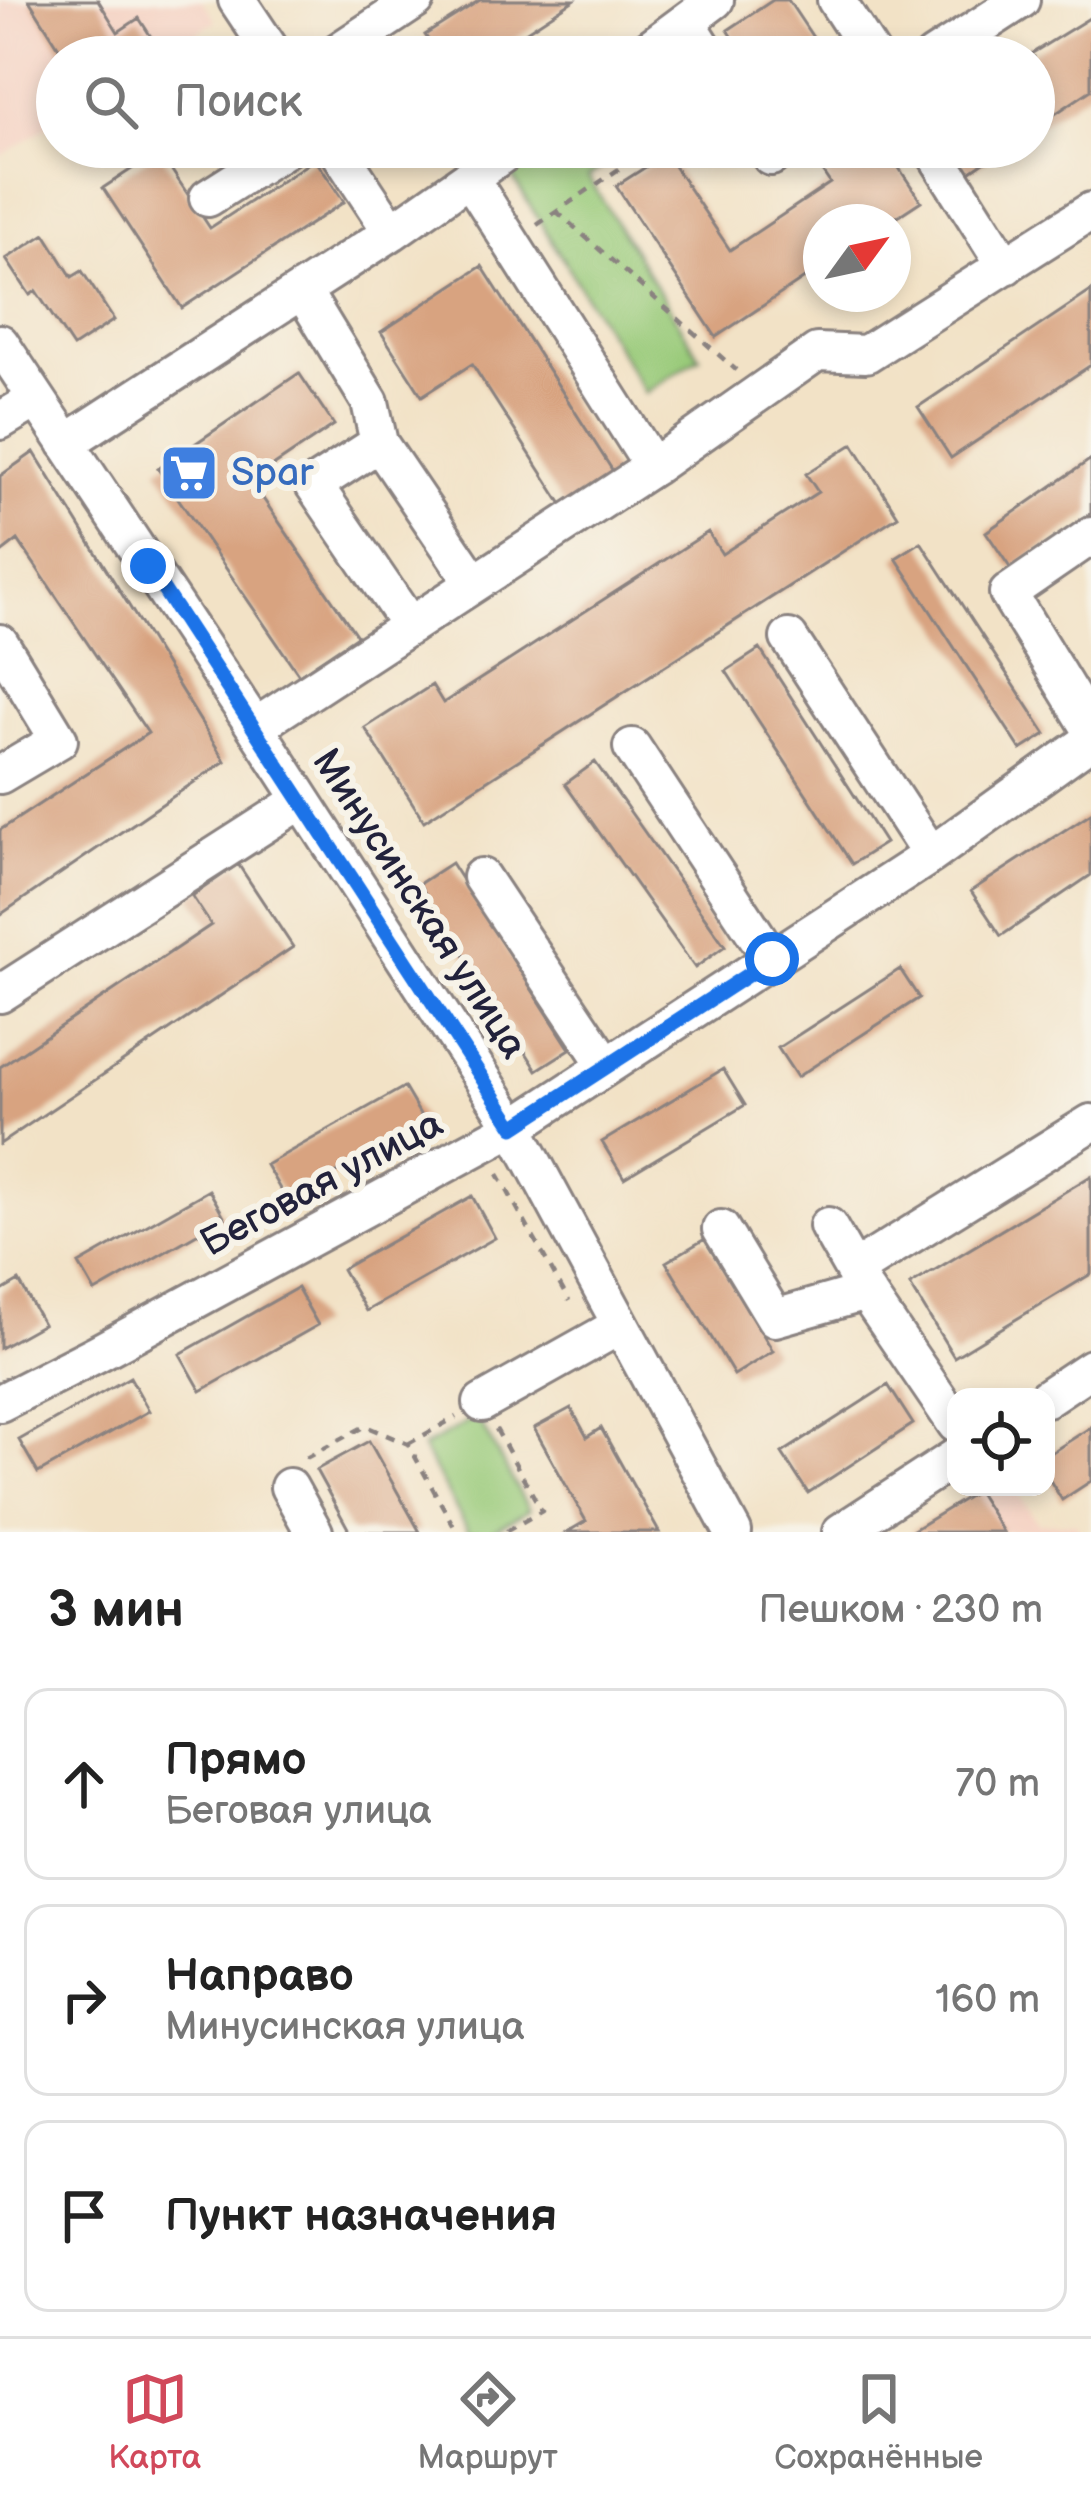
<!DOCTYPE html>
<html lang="ru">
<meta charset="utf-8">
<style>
body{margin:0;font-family:"Balsamiq Sans",sans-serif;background:#f6f6f6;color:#222}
.controls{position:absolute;right:36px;bottom:36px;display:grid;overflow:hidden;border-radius:24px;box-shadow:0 6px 18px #0003}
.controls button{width:108px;height:108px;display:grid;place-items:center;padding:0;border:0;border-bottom:3px solid #e0e0e0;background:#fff;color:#222;font:60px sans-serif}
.compass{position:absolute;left:803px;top:204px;width:108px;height:108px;border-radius:50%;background:#fff;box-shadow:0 6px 18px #0003;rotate:57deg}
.stop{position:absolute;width:36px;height:36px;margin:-27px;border:9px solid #1a73e8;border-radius:50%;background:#fff}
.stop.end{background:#1a73e8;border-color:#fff;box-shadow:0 3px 12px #0008}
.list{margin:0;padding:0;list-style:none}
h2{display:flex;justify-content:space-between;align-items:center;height:156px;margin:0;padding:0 48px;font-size:51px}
h2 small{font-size:39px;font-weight:400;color:#767676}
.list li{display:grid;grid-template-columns:78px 1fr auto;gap:36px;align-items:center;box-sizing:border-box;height:192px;margin:0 24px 24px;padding:0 24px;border:3px solid #e0e0e0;border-radius:24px}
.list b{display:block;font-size:45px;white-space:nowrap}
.list p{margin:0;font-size:39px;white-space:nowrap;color:#767676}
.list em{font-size:39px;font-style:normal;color:#767676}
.icon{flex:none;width:66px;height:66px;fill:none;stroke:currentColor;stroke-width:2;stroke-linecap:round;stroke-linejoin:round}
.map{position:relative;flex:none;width:1091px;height:1532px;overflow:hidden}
.search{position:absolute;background:#fff;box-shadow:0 6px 18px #0003;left:36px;right:36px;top:36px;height:132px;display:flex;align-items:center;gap:30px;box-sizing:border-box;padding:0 42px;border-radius:66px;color:#767676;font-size:45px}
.sheet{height:804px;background:#fff}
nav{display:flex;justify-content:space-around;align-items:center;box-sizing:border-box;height:168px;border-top:3px solid #e0e0e0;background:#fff;font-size:33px;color:#767676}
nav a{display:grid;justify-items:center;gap:6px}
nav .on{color:#d1495b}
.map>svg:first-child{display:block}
.built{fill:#f5d2c3}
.green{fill:#99ca79;stroke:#5e765a;stroke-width:3}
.building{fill:#d8a380}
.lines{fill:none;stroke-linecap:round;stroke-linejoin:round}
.minor-casing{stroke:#8a8280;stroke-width:42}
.path{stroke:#8a8280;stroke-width:4.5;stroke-dasharray:9 9;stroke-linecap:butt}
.minor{stroke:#fff;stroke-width:36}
.route{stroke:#1a73e8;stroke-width:15}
.labels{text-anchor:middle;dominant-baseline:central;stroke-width:12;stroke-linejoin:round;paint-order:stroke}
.shop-label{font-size:39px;fill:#366cbe;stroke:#f7f3e8;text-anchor:start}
.street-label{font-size:39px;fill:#22223b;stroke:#f7f3e8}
</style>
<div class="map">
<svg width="1091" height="1532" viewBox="0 0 1091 1532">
<rect width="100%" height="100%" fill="#f7f3e8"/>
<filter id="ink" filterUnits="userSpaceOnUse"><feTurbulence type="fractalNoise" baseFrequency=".00833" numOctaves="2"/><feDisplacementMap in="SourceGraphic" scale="24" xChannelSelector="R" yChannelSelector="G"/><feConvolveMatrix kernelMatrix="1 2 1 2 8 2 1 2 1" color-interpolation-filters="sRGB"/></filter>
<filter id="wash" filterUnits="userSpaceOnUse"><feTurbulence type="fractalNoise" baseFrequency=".004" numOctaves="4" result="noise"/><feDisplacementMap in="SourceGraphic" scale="48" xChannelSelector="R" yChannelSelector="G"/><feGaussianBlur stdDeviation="2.7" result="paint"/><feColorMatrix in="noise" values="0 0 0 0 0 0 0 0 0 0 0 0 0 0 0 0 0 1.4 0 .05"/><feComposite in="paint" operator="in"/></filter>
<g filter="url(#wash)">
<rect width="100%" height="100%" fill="#f2e2c6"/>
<!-- built -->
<path class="built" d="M0,0H202L216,21L159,57H57V120L0,157Z
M983,1487H1013L1038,1523H1075L1081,1532H910Z"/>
<!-- green -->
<path class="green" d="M539,147H631L588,177L700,357L645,393L507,168Z
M477,1417L529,1510L490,1532H469L422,1448Z"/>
<g id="blocks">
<!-- building -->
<path class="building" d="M29,0H98L118,32L139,18L164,57H65Z
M480,0H574L487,57H440L425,35Z
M773,0H788L826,57H746L728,30Z
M1091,17V90L1034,128V57H1026Z
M806,147H885L921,201L889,222H821V267L716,337L616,186L666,154L730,250L830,183Z
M953,147H1006L968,173Z
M159,151L210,228L315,159L344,202L182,308L103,188Z
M45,234L72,277L82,271L114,320L73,347L36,291L30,295L6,259Z
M482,266L618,479L567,512L472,364L422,396L381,332Z
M1091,291V365L951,458L918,407Z
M299,373L334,425L251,481L357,636L299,675L158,469Z
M853,444L898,516L424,821L365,728L432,685L443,703L708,532L722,554L818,492L806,474Z
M34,452L225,761L0,915V830L148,733L18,540L0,554V476Z
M1091,459V513L1011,569L986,532Z
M921,542L1046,734L1021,750L896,558Z
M760,649L885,843L852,864L726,671Z
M595,762L725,946L695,968L565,784Z
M1091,813V875L1001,936L971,891Z
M451,863L570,1049L537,1070L419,884Z
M238,864L293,947L0,1144V1067L211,925L192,896Z
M900,969L919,998L797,1077L778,1048Z
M723,1069L745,1105L624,1178L602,1142Z
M404,1087L425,1123L287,1201L266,1165Z
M1091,1176V1274L954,1357L910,1285Z
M209,1190L225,1218L95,1292L79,1264Z
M472,1196L495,1238L366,1311L342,1269Z
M705,1239L773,1351L734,1375L666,1262Z
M19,1281L43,1324L0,1348V1292Z
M297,1288L318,1325L201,1391L180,1354Z
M130,1377L149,1411L38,1473L19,1440Z
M888,1385L913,1424L808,1493L782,1453Z
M571,1408L587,1437L601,1428L659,1532H567L586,1521L534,1428Z
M1091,1427V1481L1062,1500L1046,1474V1456Z
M369,1441L388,1475L420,1532H350L316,1470Z
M977,1491L1003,1532H910Z"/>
</g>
</g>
<g filter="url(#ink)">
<use href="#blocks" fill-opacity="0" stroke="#8a8280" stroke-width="3"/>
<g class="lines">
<defs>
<path id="minor" d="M237,0L275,57
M836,0L873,57
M687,22L709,57
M330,57L416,0
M638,57L715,0
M933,57L1021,0
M336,147L392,232
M765,147L771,157
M931,147L1006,266
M470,178L653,467L817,352L866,354L1091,211
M208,198L288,147
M302,290L370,402L379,443L474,583
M0,343L255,727L514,1127L733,1532
M0,421L37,399
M66,443L392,232L513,147
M379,443L314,485L410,626
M1091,536L1008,593L1091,729
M789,638L931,855
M0,643L59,740L0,775
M255,727L653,467
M632,747L772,959
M481,877L607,1066
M0,994L302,800
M828,1226L864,1289
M721,1229L775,1318L866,1292L956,1424
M854,1270L1091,1123
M1046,1398L1091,1368
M0,1403L96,1354L514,1127L931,855L1091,740
M482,1403L621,1325
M289,1487L314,1532
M841,1532L956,1457"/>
</defs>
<!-- minor casing -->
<use href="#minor" class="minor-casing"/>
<!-- path -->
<path class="path" d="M556,211L736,370
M537,225L651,147
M498,1174L569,1301
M496,1429L542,1511L505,1532
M408,1444L456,1417
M306,1458L365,1426L408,1444L457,1532"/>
<!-- minor -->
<use href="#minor" class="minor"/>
</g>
</g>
<g class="lines" filter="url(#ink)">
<!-- route -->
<path class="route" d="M148,566L514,1127L772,959"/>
</g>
<!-- icons -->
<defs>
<symbol id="supermarket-square" viewBox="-11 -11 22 22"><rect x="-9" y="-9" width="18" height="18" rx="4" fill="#3f7fe0" stroke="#f7f3e8"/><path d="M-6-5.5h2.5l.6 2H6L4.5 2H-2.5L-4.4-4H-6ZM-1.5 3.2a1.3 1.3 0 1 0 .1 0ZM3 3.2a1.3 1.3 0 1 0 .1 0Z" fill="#fff"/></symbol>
</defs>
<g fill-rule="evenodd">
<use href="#supermarket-square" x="156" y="440" width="66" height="66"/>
</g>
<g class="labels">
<!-- shop labels -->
<g class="shop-label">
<text x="231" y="473">Spar</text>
</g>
<!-- street labels -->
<g class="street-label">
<text transform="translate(419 904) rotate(57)">Минусинская улица</text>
<text transform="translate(322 1184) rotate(-28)">Беговая улица</text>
</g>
</g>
</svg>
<div class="controls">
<button><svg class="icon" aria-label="locate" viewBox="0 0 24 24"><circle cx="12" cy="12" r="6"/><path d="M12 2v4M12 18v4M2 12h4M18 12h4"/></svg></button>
</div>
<svg class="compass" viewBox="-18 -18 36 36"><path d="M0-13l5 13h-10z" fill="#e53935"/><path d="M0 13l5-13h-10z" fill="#767676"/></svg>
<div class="stop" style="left:772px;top:959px"></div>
<div class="stop end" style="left:148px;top:566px"></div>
<div class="search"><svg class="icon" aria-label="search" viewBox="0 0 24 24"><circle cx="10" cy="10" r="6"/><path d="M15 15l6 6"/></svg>Поиск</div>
</div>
<section class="sheet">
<h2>3 мин<small>Пешком · 230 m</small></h2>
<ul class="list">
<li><svg class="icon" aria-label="ahead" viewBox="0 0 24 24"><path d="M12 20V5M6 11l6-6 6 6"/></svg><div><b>Прямо</b><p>Беговая улица</p></div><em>70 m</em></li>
<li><svg class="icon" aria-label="right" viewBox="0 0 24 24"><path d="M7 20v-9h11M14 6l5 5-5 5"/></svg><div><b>Направо</b><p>Минусинская улица</p></div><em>160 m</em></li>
<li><svg class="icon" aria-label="arrive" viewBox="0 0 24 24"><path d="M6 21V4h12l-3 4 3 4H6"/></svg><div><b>Пункт назначения</b></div></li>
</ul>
</section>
<nav>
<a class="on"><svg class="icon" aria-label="map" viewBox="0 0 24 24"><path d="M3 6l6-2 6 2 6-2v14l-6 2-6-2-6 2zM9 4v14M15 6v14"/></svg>Карта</a>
<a><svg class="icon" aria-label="directions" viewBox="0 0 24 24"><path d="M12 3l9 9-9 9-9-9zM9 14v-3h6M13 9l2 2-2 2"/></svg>Маршрут</a>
<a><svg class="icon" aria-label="saved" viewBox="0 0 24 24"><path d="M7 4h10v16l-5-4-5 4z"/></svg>Сохранённые</a>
</nav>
